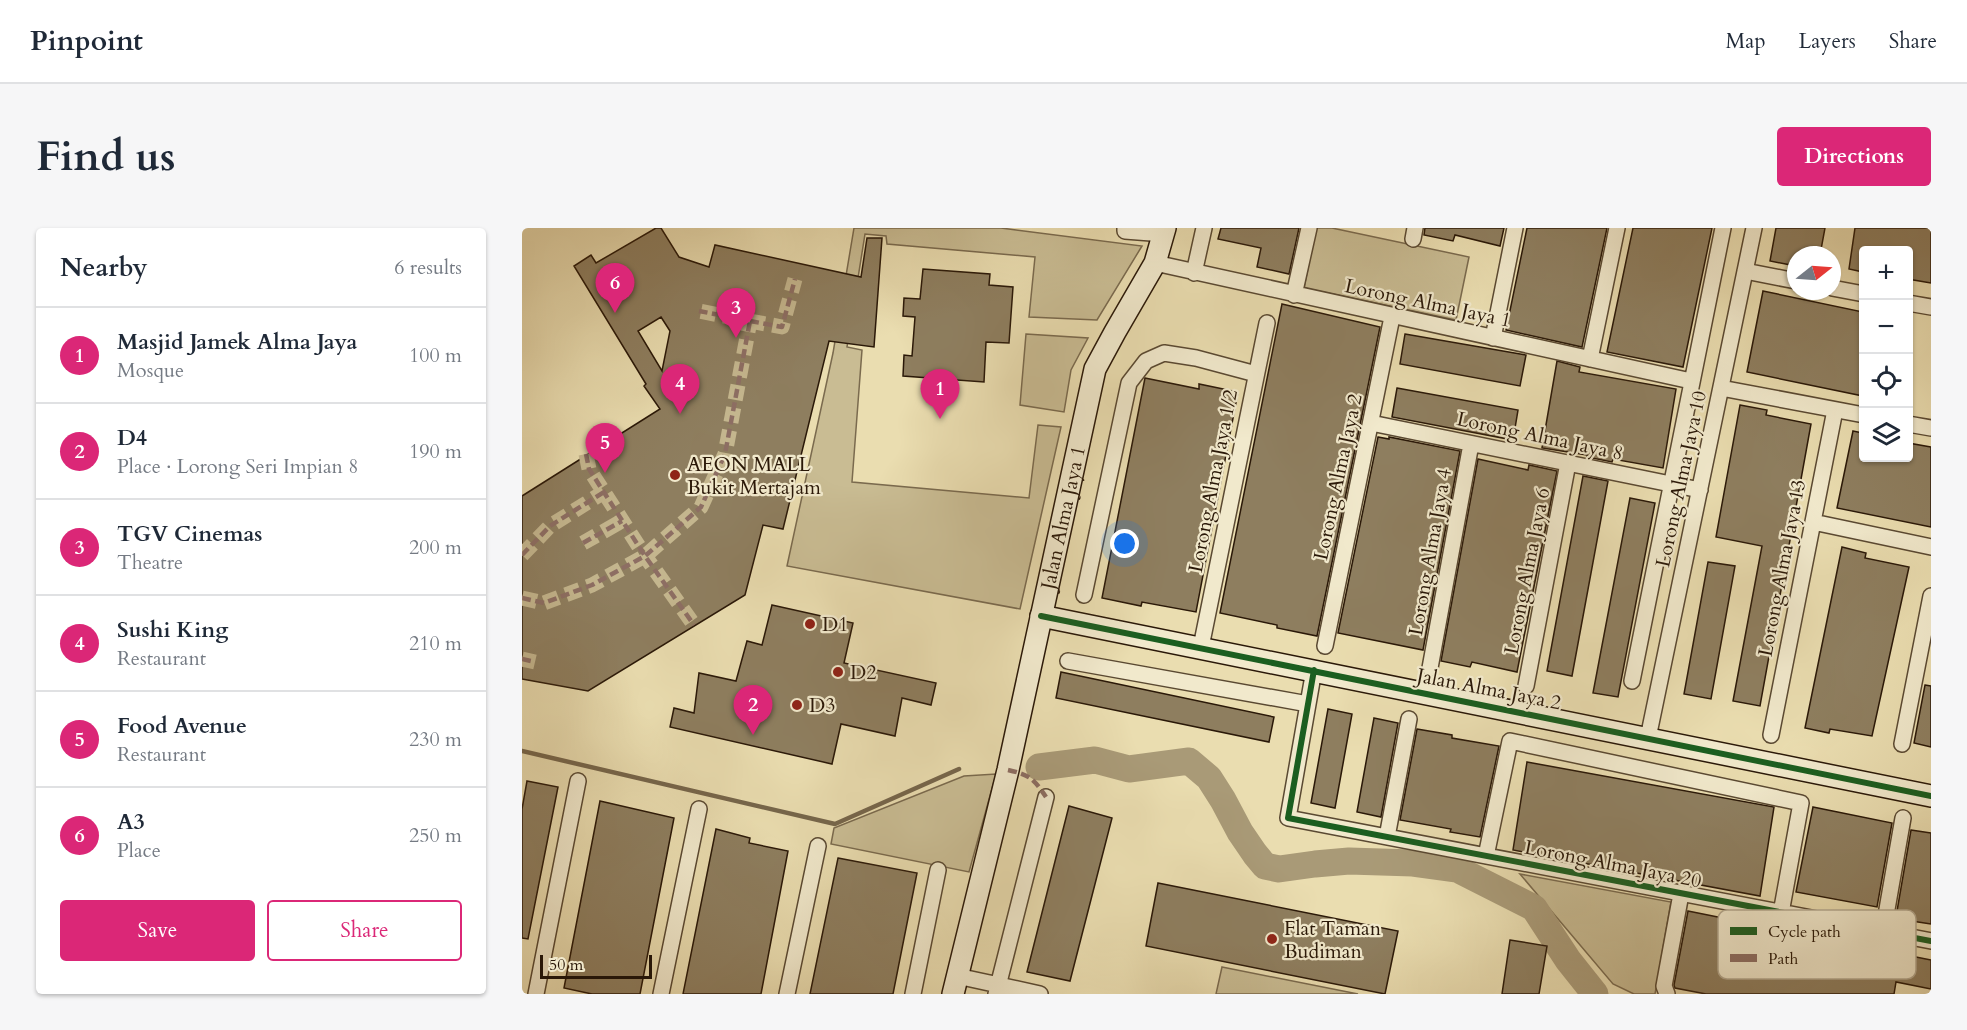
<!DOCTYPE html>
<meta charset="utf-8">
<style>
body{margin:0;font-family:Cardo,serif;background:#f6f6f7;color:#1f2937}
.controls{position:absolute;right:18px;top:18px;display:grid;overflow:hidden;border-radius:6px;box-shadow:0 2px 4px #0004}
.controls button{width:54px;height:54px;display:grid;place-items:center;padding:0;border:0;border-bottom:2px solid #e0e1e3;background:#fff;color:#1f2937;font:30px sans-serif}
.compass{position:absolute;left:1265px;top:18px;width:54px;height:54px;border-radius:50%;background:#fff;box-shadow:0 2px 4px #0004;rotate:73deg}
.scale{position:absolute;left:18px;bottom:15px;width:112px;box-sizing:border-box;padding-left:6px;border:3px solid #2a1808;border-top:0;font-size:16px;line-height:21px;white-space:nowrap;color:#2a1808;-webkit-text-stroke:4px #f1e9cc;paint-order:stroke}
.you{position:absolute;left:603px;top:316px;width:21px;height:21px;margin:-15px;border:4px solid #fff;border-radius:50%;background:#1a73e8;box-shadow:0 0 0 9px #1a73e833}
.badge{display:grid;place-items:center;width:39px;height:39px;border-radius:50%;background:#db2777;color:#fff;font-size:20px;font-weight:700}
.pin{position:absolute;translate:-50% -50px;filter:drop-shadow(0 2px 3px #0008)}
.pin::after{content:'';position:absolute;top:32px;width:21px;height:18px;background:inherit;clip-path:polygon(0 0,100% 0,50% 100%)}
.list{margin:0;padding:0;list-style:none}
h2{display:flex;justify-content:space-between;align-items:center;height:78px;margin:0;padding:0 24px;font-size:26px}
h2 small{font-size:20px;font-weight:400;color:#747a83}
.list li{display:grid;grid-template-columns:39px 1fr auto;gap:18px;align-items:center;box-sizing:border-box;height:96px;padding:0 24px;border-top:2px solid #e0e1e3}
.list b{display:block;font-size:22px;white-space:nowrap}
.list p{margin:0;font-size:20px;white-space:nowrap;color:#747a83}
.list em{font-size:20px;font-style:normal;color:#747a83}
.actions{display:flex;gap:12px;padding:18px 24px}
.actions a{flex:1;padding:14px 0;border:2px solid #db2777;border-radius:6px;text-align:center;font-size:21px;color:#db2777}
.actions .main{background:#db2777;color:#fff}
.icon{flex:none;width:33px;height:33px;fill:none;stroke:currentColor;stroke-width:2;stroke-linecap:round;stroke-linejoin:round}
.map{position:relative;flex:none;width:1409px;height:766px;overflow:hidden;border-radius:6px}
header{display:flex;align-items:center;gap:36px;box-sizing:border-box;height:84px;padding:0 30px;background:#fff;border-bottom:2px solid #e0e1e3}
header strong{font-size:28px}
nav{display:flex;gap:33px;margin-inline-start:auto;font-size:21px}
.intro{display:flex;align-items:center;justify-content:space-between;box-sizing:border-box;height:144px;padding:0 36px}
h1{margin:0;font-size:42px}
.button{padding:15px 27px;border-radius:6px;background:#db2777;color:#fff;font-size:21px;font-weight:700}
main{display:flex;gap:36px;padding:0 36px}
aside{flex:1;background:#fff;border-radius:6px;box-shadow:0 2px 4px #0004}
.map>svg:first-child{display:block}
.green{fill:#c9bc93;stroke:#7a6a4e;stroke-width:1.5}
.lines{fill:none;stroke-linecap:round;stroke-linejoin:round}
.stream{stroke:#76664b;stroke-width:4.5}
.river{stroke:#a99a77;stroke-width:27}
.building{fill:#8e7e5f;stroke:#2a1808;stroke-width:1.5;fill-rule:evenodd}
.street-tunnel{stroke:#c4b68e;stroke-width:15;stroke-dasharray:15 8;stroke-linecap:butt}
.street-casing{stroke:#5a4932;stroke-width:18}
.secondary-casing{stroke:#2a1808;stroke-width:24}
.street{stroke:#f1e9cc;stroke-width:15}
.secondary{stroke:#f1e9cc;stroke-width:21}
.quiet{stroke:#8d6e63;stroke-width:4.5;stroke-dasharray:9 4.5;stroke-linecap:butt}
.cycleway-casing{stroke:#f1e9cc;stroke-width:10}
.cycleway{stroke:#1b5e20;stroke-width:6}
.poi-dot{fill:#8f2418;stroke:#f1e9cc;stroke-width:2}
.labels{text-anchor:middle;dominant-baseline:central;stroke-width:4.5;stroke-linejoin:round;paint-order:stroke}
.street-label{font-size:20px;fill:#2a1808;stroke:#f1e9cc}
.poi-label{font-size:20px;fill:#2a1808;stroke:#f1e9cc;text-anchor:start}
.key{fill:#f1e9cc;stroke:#b5aa91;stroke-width:1.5}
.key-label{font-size:16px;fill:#2a1808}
</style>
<header>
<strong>Pinpoint</strong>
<nav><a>Map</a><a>Layers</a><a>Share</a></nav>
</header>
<div class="intro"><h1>Find us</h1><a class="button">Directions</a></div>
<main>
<aside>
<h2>Nearby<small>6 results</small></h2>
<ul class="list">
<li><span class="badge">1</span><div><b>Masjid Jamek Alma Jaya</b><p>Mosque</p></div><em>100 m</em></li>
<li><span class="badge">2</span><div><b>D4</b><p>Place · Lorong Seri Impian 8</p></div><em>190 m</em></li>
<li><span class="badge">3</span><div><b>TGV Cinemas</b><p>Theatre</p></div><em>200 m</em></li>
<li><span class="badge">4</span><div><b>Sushi King</b><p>Restaurant</p></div><em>210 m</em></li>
<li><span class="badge">5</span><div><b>Food Avenue</b><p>Restaurant</p></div><em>230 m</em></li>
<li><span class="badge">6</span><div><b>A3</b><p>Place</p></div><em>250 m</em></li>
</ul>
<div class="actions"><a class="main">Save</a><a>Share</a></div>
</aside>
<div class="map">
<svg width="1409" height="766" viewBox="0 0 1409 766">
<rect width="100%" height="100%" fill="#eaddb0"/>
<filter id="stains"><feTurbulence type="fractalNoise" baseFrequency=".00333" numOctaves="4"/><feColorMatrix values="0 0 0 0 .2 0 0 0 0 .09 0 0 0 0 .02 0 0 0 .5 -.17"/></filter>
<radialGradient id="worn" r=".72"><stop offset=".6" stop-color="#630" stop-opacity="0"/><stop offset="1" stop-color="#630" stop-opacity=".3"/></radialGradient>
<!-- green -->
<path class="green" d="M332,0H479L620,18L575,92L507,89L513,29L365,16L364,8L343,6L325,119L340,122L330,254L507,270L516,197L539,199L498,381L265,338L311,125Z
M794,0H810L947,29L934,92L782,60Z
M504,106L566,110L549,142L542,184L498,177Z
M474,546L447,644L309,616L312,600L442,548Z
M998,646L1149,674L1133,766H1112L1091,756Z
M700,739L836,766H694Z"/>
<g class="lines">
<!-- stream -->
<path class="stream" d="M0,523L313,596L437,541"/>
<!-- river -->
<path class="river" d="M517,539L573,532L607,541L667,533L687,550L701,572L718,604L733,626L743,638L757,641L793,636L827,633L891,635L935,641L1012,680L1046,732L1073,766"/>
</g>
<!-- building -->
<path class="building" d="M134,0H139L157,29L187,39L193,17L339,49L345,10H360L352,119L307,113L261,301L241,297L223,367L66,463L0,451V268L138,181L122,158L124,156L52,38L69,27L74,35ZM139,89L148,103L140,143L116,103Z
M699,0H777L767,46L735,39L739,20L696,11Z
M903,0H982L978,18L933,7L931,13L902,7Z
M1005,0H1085L1060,119L984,102Z
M1111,0H1190L1161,139L1085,124Z
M1254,0H1303L1298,27H1274V38L1248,33Z
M1333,0H1409V55L1386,51V22H1341V44L1327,41Z
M401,41L468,46L467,57L491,59L487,115L464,114L462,154L381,148L382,127L390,128L393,89L381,88L382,70L398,71Z
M1241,63L1341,84V168L1225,144Z
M760,76L858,99L795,408L755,400V397L698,385Z
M883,106L1004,127L998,158L878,136Z
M1035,133L1058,139L1057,144L1154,161L1141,240L1091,231L1090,234L1065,229V227L1020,220Z
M623,150L677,161V156L716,164L674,384L620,374L619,378L580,370Z
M875,160L996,182L991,212L870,189Z
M1218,177L1245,182L1244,187L1289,196L1238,478L1211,473L1240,318L1194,309Z
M1331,203L1341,205V230H1386V215L1409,219V299L1315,280Z
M856,209L867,211V209L938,223L901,422L816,405Z
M956,231L1006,242L1007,237L1035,243L995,444L950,434L948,439L919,433Z
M1061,248L1086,253L1050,448L1025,443Z
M1108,270L1133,275L1096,469L1071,465Z
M1320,319L1344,325L1343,330L1387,339L1350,508L1308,501L1307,505L1283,500Z
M1186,334L1213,338L1189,471L1162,466Z
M250,377L331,395L322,435L414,455L409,477L380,470L373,508L319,496L310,536L148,499L152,480L172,485L177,445L214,453L225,413L240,417Z
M539,444L752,489L747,514L534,470Z
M1403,457L1409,458V519L1392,515Z
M806,481L830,486L813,580L789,575Z
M852,490L876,495L859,589L835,584Z
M895,501L930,507V510L977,518L958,609L928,604L929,601L878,592Z
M1005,534L1252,579L1238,668L991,622Z
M5,553L36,559L6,711L0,710V581Z
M78,573L152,590L118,766H70L42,760Z
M547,578L590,590L548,753L505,744Z
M1291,579L1370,595L1355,679L1274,664Z
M194,601L228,610L227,615L266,623L239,766H161Z
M1389,602L1409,605V696L1377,691L1378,684L1375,683Z
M316,630L395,645L371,766H288Z
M636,655L876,703L863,766L624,718Z
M1166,683L1409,732V761L1374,754L1372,766H1184L1153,760L1152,757Z
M988,712L1025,718L1017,766H980Z"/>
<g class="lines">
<!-- street-tunnel -->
<path class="street-tunnel" d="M228,93L260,99L273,51
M64,226L67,241L123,328L172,397
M61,315L100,293
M0,327L28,298L82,264
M0,370L22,375L70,357L123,328L179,279L203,226L228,93L177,83
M0,431L13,434"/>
<defs>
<path id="street" d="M603,0V3L642,6
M891,11L893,0
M633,35L1169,153
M1223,43L1274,53
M672,45L682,0
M1310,60L1342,66
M772,67L787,0
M1386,75L1409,79
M971,110L993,0
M1068,131L1095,0
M1199,160L1342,187
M849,195L1178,262
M1386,196L1409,200
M1291,294L1409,319
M562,367L607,155L624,133L642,125L674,130L734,146
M803,418L870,89
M679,419L745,95
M546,433L786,476
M908,440L949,216
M792,442L766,590L1409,713
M1110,453L1201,0
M1004,458L1046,235
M1249,507L1313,182
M1126,510L1232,0
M1380,516L1409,368
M865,609L887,491
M964,628L988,513L1279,575L1259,685
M1361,704L1381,590
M435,748L518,766
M14,766L56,553
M139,766L177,581
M265,766L296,618
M391,766L416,642
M474,766L524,569
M1145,766L1142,758L1159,666"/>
<g id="secondary">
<path d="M519,388L1409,568"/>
<path id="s1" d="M431,766L486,542L573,141L593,104L633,35L643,0"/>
</g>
</defs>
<!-- street casing -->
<use href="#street" class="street-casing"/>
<!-- secondary casing -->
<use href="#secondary" class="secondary-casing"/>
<!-- street -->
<use href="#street" class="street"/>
<!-- secondary -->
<use href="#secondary" class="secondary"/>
<!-- quiet -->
<path class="quiet" d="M228,93L260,99L273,51
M64,226L67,241L123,328L172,397
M61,315L100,293
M0,327L28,298L82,264
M0,370L22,375L70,357L123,328L179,279L203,226L228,93L177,83
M0,431L13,434
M486,542C508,547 511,550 524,569"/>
<defs>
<path id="cycleway" d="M519,388L1409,568
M792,442L766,590L1409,713"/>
</defs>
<!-- cycleway casing -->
<use href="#cycleway" class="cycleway-casing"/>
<!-- cycleway -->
<use href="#cycleway" class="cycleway"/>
</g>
<!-- markers -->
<g class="poi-dot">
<circle cx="153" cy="247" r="6"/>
<circle cx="288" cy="396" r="6"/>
<circle cx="316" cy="444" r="6"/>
<circle cx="275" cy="477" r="6"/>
<circle cx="750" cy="711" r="6"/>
</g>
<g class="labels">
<!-- street labels -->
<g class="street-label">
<text transform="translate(906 75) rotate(12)">Lorong Alma Jaya 1</text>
<text transform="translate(1018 208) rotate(12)">Lorong Alma Jaya 8</text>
<text transform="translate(816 249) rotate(-78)">Lorong Alma Jaya 2</text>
<text transform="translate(1159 251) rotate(-78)">Lorong Alma Jaya 10</text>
<text transform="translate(691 253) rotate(-79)">Lorong Alma Jaya 1/2</text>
<text stroke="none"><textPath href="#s1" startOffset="489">Jalan Alma Jaya 1</textPath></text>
<text transform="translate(908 324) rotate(-80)">Lorong Alma Jaya 4</text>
<text transform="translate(1260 340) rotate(-79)">Lorong Alma Jaya 13</text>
<text transform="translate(1005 343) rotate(-79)">Lorong Alma Jaya 6</text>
<text transform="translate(967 461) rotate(11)">Jalan Alma Jaya 2</text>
<text transform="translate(1091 636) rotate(11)">Lorong Alma Jaya 20</text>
</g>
<!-- poi labels -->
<g class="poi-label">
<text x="165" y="236">AEON MALL<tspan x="165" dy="23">Bukit Mertajam</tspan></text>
<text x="300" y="396">D1</text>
<text x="328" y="444">D2</text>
<text x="287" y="477">D3</text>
<text x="762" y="700">Flat Taman<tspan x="762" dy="23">Budiman</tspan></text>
</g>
</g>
<!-- legend -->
<rect x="1196" y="682" width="198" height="69" rx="9" class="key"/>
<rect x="1208" y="699" width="27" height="8" fill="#1b5e20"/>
<rect x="1208" y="726" width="27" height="8" fill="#8d6e63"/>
<g class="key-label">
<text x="1246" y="709">Cycle path</text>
<text x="1246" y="736">Path</text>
</g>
<rect width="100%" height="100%" filter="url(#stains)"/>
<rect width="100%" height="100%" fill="url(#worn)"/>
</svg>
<div class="controls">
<button>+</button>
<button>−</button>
<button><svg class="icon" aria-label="locate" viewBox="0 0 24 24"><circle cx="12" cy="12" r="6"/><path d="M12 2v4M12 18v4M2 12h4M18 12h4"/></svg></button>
<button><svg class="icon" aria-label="layers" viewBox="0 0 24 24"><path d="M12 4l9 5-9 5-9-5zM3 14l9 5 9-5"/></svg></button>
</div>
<svg class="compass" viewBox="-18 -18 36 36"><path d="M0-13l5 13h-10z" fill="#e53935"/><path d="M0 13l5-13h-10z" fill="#747a83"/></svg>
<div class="scale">50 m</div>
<div class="you"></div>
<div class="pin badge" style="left:418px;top:191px">1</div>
<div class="pin badge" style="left:231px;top:507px">2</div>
<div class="pin badge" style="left:214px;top:110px">3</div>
<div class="pin badge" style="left:158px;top:186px">4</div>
<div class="pin badge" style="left:83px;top:245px">5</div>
<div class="pin badge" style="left:93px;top:85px">6</div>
</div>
</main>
